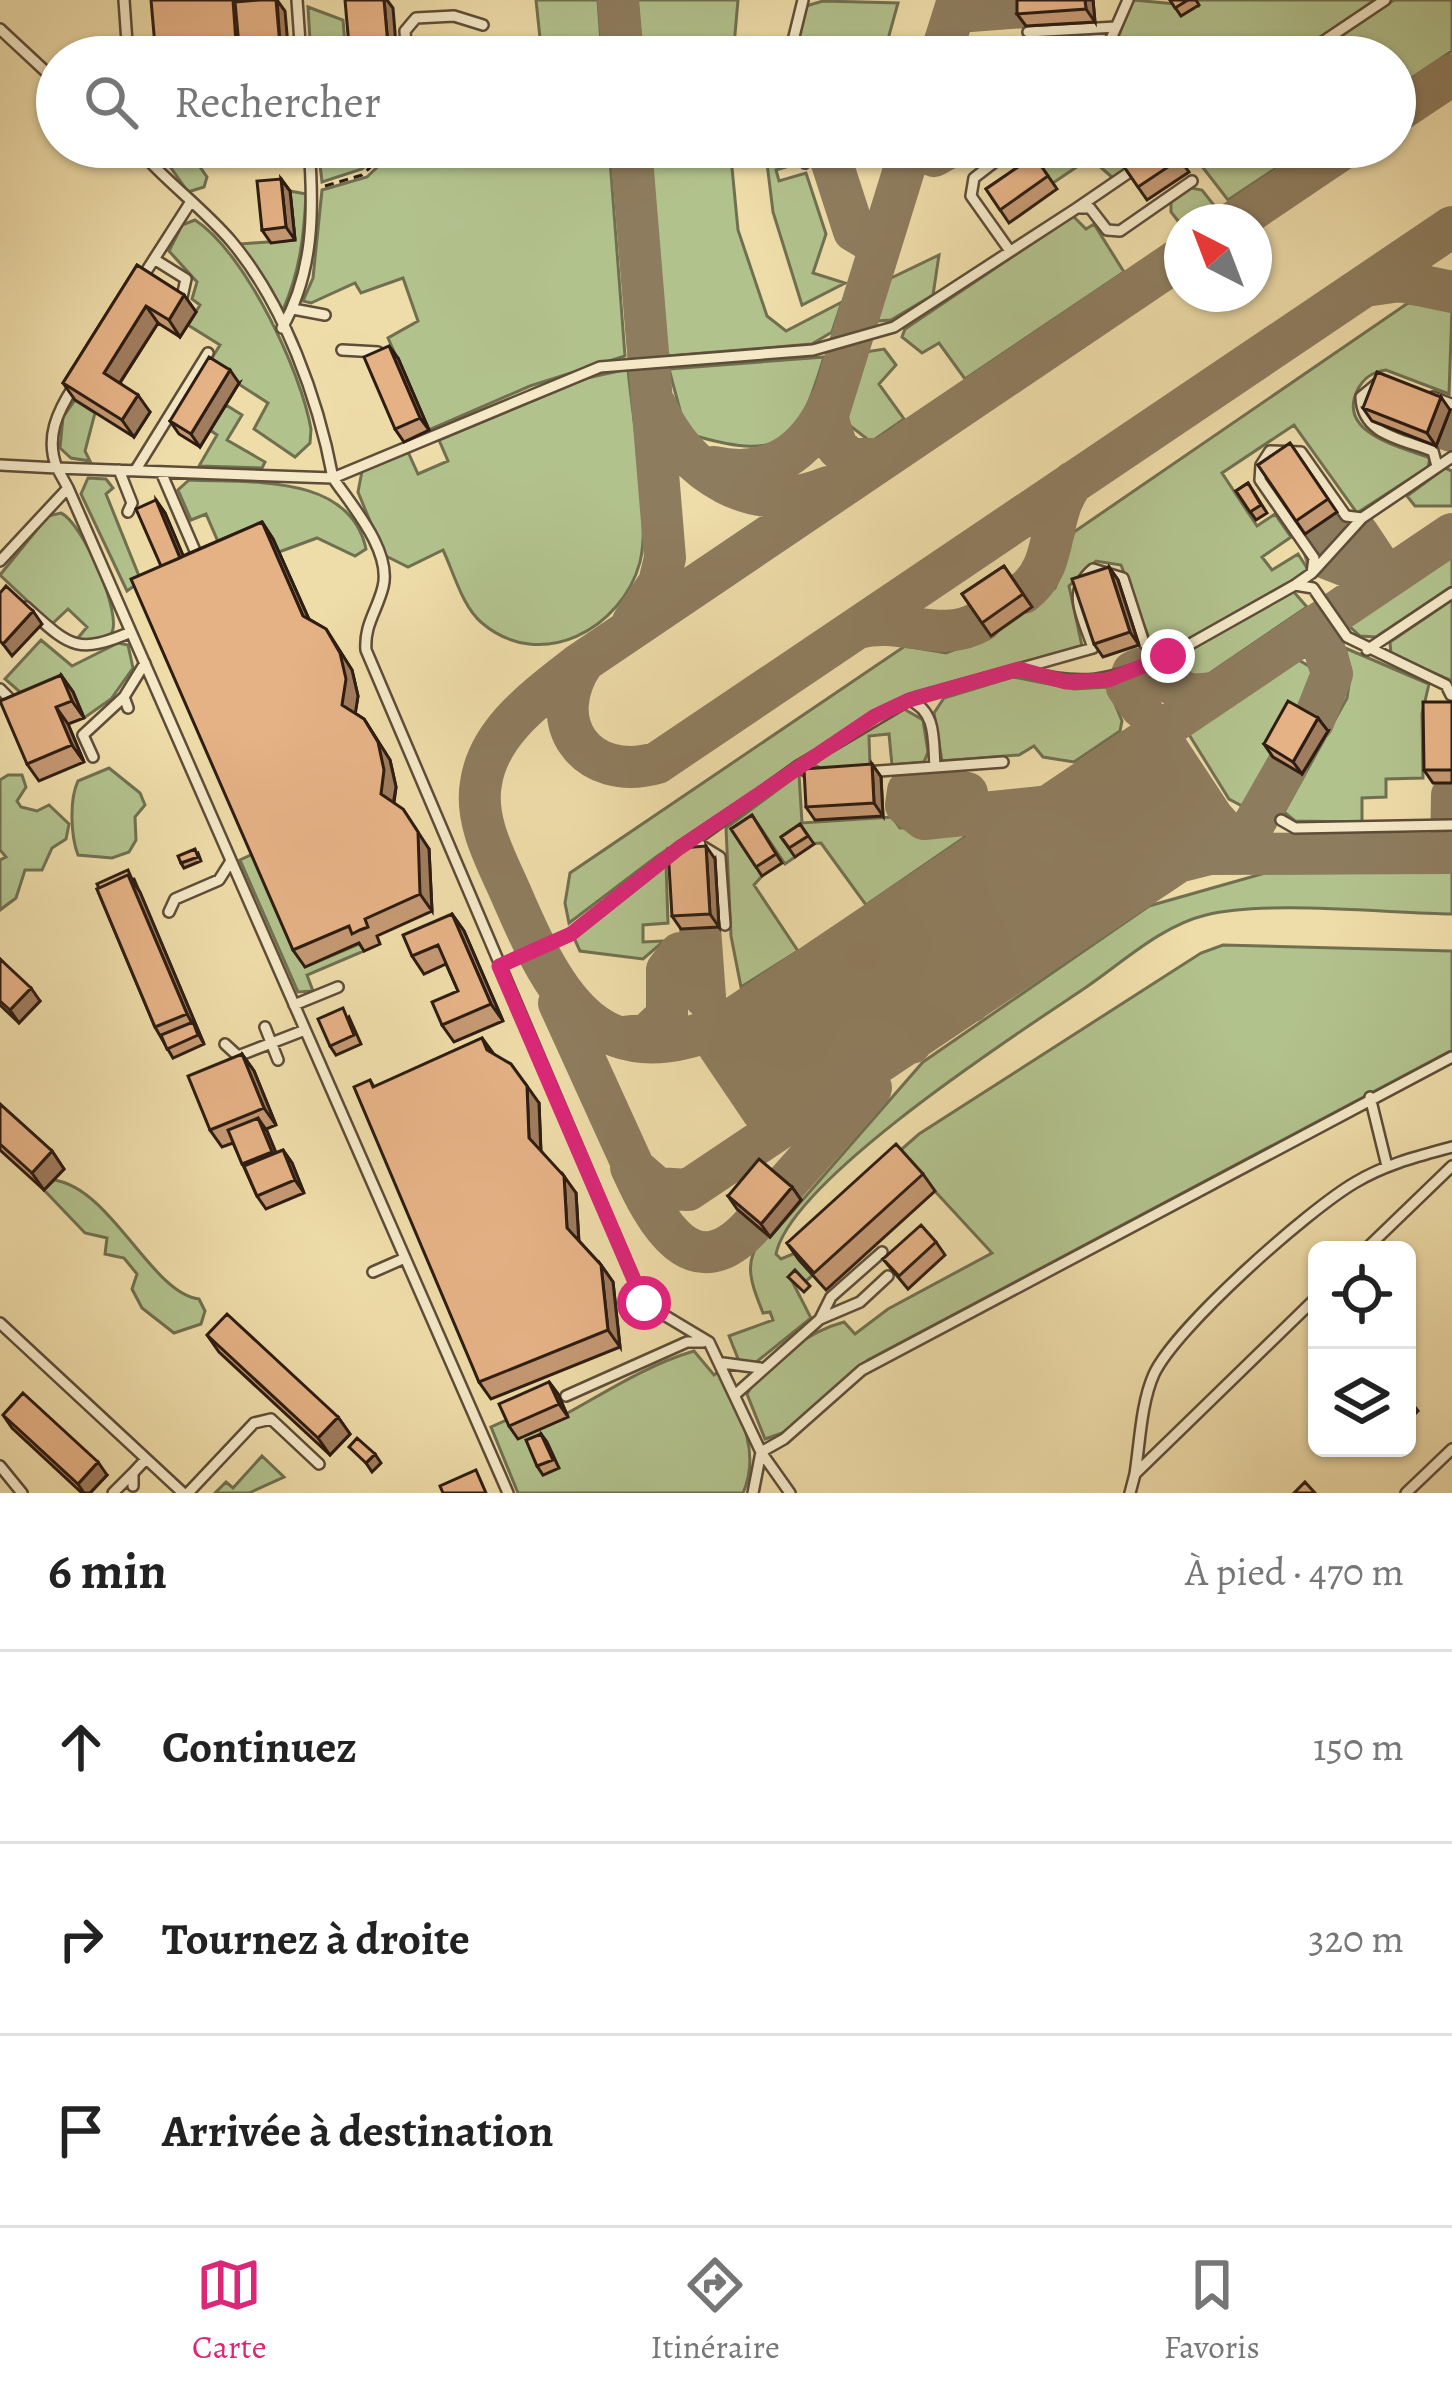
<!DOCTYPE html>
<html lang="fr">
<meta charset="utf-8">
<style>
body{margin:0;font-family:Alegreya,serif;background:#f2f2f2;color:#222}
.controls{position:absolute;right:36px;bottom:36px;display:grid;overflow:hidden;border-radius:18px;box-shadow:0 3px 9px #0004}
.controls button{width:108px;height:108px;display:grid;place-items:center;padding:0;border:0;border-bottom:3px solid #e0e0e0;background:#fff;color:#222;font:60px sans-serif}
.compass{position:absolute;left:1164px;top:204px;width:108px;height:108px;border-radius:50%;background:#fff;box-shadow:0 3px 9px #0004;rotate:318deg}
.stop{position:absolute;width:36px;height:36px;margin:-27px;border:9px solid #db2777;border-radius:50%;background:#fff}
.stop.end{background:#db2777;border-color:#fff;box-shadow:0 3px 12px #0008}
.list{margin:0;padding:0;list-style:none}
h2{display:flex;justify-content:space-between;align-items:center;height:156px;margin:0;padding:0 48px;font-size:51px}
h2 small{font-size:39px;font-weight:400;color:#767676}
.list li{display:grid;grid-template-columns:78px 1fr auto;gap:36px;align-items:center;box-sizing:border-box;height:192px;padding:0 48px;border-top:3px solid #e0e0e0}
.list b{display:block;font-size:45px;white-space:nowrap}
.list em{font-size:39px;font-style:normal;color:#767676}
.icon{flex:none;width:66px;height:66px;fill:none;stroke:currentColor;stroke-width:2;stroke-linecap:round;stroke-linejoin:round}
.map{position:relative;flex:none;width:1452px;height:1493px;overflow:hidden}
.search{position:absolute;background:#fff;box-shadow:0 3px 9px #0004;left:36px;right:36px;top:36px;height:132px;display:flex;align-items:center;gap:30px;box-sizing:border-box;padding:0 42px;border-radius:66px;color:#767676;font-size:45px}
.sheet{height:732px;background:#fff}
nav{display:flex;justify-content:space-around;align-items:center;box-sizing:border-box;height:168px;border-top:3px solid #e0e0e0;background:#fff;font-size:33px;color:#767676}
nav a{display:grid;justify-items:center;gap:6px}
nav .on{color:#db2777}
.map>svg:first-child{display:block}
.green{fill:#b2c28d;stroke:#707050;stroke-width:3}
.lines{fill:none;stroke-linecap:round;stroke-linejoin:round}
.taxiway{stroke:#8e7c5e;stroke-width:42}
.service-casing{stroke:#5e4d38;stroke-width:14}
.path{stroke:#2e1d12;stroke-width:3;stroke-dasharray:9 6;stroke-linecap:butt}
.service{stroke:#f4e8c7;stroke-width:9}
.wall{fill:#c59973;stroke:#2e1d12;stroke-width:3}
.shaded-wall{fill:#a07d5e;stroke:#2e1d12;stroke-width:3}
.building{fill:#e5b286;stroke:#2e1d12;stroke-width:3}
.route{stroke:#db2777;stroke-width:15}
</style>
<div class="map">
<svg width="1452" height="1493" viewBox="0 0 1452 1493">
<rect width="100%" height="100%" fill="#eedca9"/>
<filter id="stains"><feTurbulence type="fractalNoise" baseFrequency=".00167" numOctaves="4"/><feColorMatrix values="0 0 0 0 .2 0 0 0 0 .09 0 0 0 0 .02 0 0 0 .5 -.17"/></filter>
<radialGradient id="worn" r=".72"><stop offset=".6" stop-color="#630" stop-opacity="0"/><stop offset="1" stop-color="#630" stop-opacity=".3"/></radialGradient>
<!-- green -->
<path class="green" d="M536,0H598L602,57H542Z
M637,0H738L733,57H642Z
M1133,0L1198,6L1196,0H1375L1291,57H1110Z
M1394,0H1452V51L1395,89V57H1310Z
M823,1L898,3L888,39L907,45L918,57H794L806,6Z
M308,7L343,20L346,57H311Z
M1090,37L1100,45L1097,57H1074L1062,41L1037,57H999L1007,43Z
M318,147H388L362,169L322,182Z
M398,147H609L625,356L530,386L429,430L388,338L418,321L403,278L361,293L355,283L311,303L303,301L313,278L322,190L367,177Z
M650,147H730L738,230L767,316L786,331L842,302L832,332L812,344L667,356Z
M765,147H795L799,163L776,170L779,181L806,173L826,234L813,273L845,283L802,305L773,212Z
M1022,147H1158L1113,178L1090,158L1053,183L1043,169L1029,179L1017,162Z
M1187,147H1308L1228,200Z
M193,157L207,177L204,187L188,192L169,165Z
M1191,188L1202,190L1217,209L1182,226L1171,212V202Z
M290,191L306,194C304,236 300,271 283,310L240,244L295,240Z
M1073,216L1086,229L1094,224L1124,272L965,379L939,343L922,353L902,337L905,329Z
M195,220C245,252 301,371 311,429L310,443L295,457L254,429L268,403L208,364L220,345L188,325L200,305L192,299L197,282L169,251L182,225Z
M939,255L933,295L891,320L876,321L887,280Z
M1408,303L1452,309L1449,394L1386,370C1372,372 1363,378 1357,391C1337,434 1402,447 1430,458L1428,467L1357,513L1294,425L1222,473L1257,526L1275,514L1291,537L1262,557L1272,570L1298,554L1309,571L1165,652L1152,646L1121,565L1096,561L1069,586L1082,646L915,692L868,714L656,857L569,923L565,903L570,873L905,646L946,653L991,636L1055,588L1074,532Z
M884,349L896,365L879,384L904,419L871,442L849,425L846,408L865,352Z
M824,357C799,440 785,462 696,436L681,414L669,369Z
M628,369C632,417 651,518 640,562C622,629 541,673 482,623C462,606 454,573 443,550L408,567L384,555L358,492L362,471L408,452L418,474L448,461L439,440L587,378Z
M75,400L95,413L85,451L90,461L71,458L60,448L63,417Z
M226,405L242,415L227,440L265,462L262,468L199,466L217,435L210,430Z
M1445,468L1452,471V506H1415L1407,496Z
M88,478L106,479L113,488L106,494L141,581L127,591L81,494Z
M189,480C249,483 350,473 366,549L355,556L317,538L279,552L226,560L206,514L191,520L178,490Z
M61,513C82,522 124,616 111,634L91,643L77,639L87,627L68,609L52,624L0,575L48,516Z
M1452,556V586L1376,637L1360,636L1349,626Z
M1293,591L1307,607L1210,673L1194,680L1173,660Z
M1452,600V681L1391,654L1390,642Z
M41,640L72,666L118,643L128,645L133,668L111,699L84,718L73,692L16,697L20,692L5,679Z
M1345,648L1429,684L1422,714L1423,778L1386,779V797L1362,798V822L1295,821L1284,812L1347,698L1351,671Z
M1297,659L1312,668L1313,684L1244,807L1229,799L1188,733Z
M1013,677L1074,689L1108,687L1122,721L1120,731L1074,762L1043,757L1034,746L1019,755L942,761L934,713L944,698Z
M904,709L923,720L928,752L924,762L892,765L889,734L869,736L870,766L823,769L812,764Z
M109,768L140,793L145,805L135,817L136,840L129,852L112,858L78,855C71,837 69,800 78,781Z
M799,774L802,823L892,817L900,828L956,826L965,837L866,905L821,843L788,845L795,857L785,864L758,824L738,838L762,876L754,885L798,951L741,987L731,936L726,828Z
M8,775H22L26,787L17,801L21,807L37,811L49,805L69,824L66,839L52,848L42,870H25L16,898L0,910V860L6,857L0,850V780Z
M255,853L305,967L361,943L364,951L307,975L313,991L298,992L240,860Z
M666,864L668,923L643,925V942L664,941L643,959L580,951L574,938Z
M1452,872V914C1387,913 1264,900 1206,915C1160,926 1121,964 1082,990C1015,1035 791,1180 776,1254L781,1259L793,1254L831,1211L919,1134L1201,953L1223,945L1452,951V1050L868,1360L788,1431L765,1439L747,1394C764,1363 810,1331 844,1322L855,1334L888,1309L992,1253L908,1162L813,1275L805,1282L798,1275L792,1281L811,1318L755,1363L739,1361L729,1336L773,1320L770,1312L763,1313C751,1282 741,1261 766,1233L771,1236L923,1062L1149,906L1265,873Z
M54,1180C111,1188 152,1294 199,1299L205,1311L201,1324L174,1333L142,1308L132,1289L137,1274L124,1258L105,1254L107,1238L85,1233L44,1190Z
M694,1351L714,1375L719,1371C738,1410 762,1450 743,1493H518L491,1427L509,1419L518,1438C579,1412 630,1370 694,1351Z
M262,1456L284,1477L249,1493H215L226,1482L233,1488Z"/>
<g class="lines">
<!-- taxiway -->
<path class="taxiway" d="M618,0L623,57
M961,0L970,11L1025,7
M940,57L958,0
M1395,113L1452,75
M631,147L665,558L659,583L633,622
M916,147L934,156L950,147
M830,157L854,231L871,241L886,227
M1234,222L1345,147
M1182,257L578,665C539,696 489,730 481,783C474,822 497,861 512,896C556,998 599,1081 725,1024L1452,534
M1365,286L1400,281L1452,292
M656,406C684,473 756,518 828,487
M1443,428L1452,431
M882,459H850L837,447L827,418L911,147
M714,467C769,479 807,453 830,403
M1354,569L1326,558L1322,544C1329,531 1344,526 1358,534L1380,567L1371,588
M1023,593C1061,564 1045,518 1073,482
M858,628C902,616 940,645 981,621
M584,661C542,722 586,783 657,763L1452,227
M1141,707L1127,687L1133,672C1159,657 1166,684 1188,695L1216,693
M1313,722L1332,674L1320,635L1328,618
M1124,760L1107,768C1102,790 1150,863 1171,865L1186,851
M1088,781L1078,788C1072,809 1120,883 1142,884L1157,870
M967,793L920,783L908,791L906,805L924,819L1042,807
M1070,802L1059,801L1048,808L1047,826L1099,902L1112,905L1127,891
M1213,818L1166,747L1155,740L1142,743L1134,754L1136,766L1194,845L1213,838V818L1230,837L1250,831L1287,766
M1029,821L1018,828C1012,850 1060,923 1082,925L1097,911
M1011,842L993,843L987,866L1040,942L1053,945L1068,931
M1451,853L1452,795
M969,861L959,868C953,890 1001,963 1023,965L1038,951
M952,882L940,881L929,888L927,907L980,982L993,985L1008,972
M922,902L910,901L899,908L898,926L950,1003L970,1002L978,991
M880,921L869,928C864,950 912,1023 933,1025L949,1012
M862,943L850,941L839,948L838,967L890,1043H911L919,1032
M832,963L820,961L810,968L808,987L861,1063L874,1066L889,1053
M791,981L779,989C773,1010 821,1083 843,1086L858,1073
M559,1003L634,1168L657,1188L688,1190L1178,862L1210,854L1452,853
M772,1003L760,1001L750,1009L749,1027L801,1103H821L830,1093
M743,1023L725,1024L719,1047L771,1124L785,1126L800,1113
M623,1037L648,1034L667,1016V970L680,953L700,962L705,997L700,928
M631,1167C655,1220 693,1294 754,1223
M784,1186L871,1088"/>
<defs>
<path id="service" d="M124,0L128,57
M297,0L301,57
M0,29L57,82
M1028,32L1116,27
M407,57L405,31L416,18L454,16L483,25
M789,57L803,0
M1103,57L1128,0
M1300,57L1385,0
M130,147L147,159
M145,147L151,163C176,189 207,213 231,241C284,304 318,398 333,478L600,367L813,350L894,327L1077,208H1090L1107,230L1120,231L1192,181
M800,147L805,163
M1077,208L1137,167
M1010,251L971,196L974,178L1014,147
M154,259L186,279L182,297
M140,281L190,203
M293,309L325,315
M282,328C314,272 314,210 309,147
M342,350L378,352
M1378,383L1361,397C1362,435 1402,439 1433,451L1437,466
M74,386C57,412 45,438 57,468L333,478C352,506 392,551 383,587C377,611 364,625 366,650L644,1303L709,1342L761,1452L790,1493
M1433,397L1451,404
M0,465L57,468L68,488L508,1493
M119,470L132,503L128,512
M135,471L208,353
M161,472L199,560
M0,561L68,488
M1312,573L1362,518
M1295,585L1313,588L1347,637L1446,685L1451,695
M26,607C69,645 75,656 131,632
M1367,650L1452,593
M1024,671C1084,687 1107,681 1163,658
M0,689L8,697
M909,700L1093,648C1084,619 1065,592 1093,569L1123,578L1144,643L1155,654L1169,656L1295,585L1312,573L1314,558L1260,480L1261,465L1270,451L1301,452L1346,516L1362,518L1452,457
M128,708L124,697L145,663
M93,757L83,735L124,697
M798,766L909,700C937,711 933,741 935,767L865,772
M935,767L1003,762
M1281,820L1295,828L1452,825
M694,841L798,766L812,775
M676,853L694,841L720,857L725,925
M169,912L175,899L219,880L231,861
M499,966L571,934L679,848
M294,1005L338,987
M265,1027L278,1060
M225,1044L238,1056L305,1030
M1370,1097L1387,1166
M1365,1250L1452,1166
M373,1272L405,1258
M820,1319L831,1297L882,1252
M0,1323L183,1493
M723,1363L760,1368
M737,1393L820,1319L860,1302L888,1276
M566,1396L687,1342H703
M0,1466L22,1493
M1135,1474C1140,1442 1141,1403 1154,1374C1176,1327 1309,1209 1356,1182C1386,1164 1419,1156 1452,1147
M133,1486V1473L146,1459
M113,1493L133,1473
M188,1493L254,1423L271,1419L319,1464
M753,1493L761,1452L784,1439L862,1370L1452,1057
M1130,1493L1135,1474L1317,1297
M1406,1493L1452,1449"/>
</defs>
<!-- service casing -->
<use href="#service" class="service-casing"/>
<!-- path -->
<path class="path" d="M325,186L362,175L392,147"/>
<!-- service -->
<use href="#service" class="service"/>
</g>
<!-- wall -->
<path class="wall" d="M1093,0L1095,22L1026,26L1017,14Z
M1170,0H1196L1199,5L1181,16Z
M801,147H847L848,151L811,163Z
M1171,147L1189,172L1147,200L1125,168Z
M1034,156L1057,189L1009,223L986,189Z
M281,179L290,191L295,240L271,243L262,230Z
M137,265L184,295L196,312L180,337L158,323L120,383L150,412L134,437L75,400L63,383Z
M398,358L429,430L404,442L395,429Z
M239,383L200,447L179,434L170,421Z
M1363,408L1450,410L1436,446L1372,421Z
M1290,443L1337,512L1305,534L1258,465Z
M1248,483L1267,513L1256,520L1236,491Z
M156,500L165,513L183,556L262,522L273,539L309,619L326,629L352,670L358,696L355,713L364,719L390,760L396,787L394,803L429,849L432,911L377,936L380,944L364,951L359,943L305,967L293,950L161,566Z
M1004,566L1032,607L991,636L962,594Z
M1109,567L1118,580L1139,645L1103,657L1094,644Z
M61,675L73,692L84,718L68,724L84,762L39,781L27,764Z
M1452,702V783H1433L1424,770Z
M1328,731L1302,774L1273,757L1264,744Z
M872,764L881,777L883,816L815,820L806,807Z
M752,815L782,863L762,876L731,829Z
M800,824L814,844L795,857L781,837Z
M198,853L201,861L184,868L181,863Z
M715,859L719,927L681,929L672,916Z
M134,879L204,1044L173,1058L155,1027L97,889Z
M452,914L464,931L503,1021L454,1042L442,1025L458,991L446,964L424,974L412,956Z
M0,959L40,1001L19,1023L0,1005Z
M349,1017L361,1044L336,1055L330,1046Z
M482,1038L493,1053L539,1103L541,1151L576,1193L579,1241L601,1265L613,1282L620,1347L491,1399L479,1382L370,1080L374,1087Z
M242,1054L254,1071L276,1125L266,1129L276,1153L283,1150L292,1163L304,1193L266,1209L257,1196L233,1143L222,1147L210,1130Z
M0,1104L52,1151L64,1169L44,1190L0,1150Z
M923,1174L935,1191L826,1290L799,1260L787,1243Z
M792,1187L801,1200L770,1237L737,1209L728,1196Z
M936,1242L945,1255L908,1289L883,1259Z
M207,1335L338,1417L350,1434L330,1455L219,1352Z
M549,1382L558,1394L568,1417L518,1439L509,1426Z
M1407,1397L1418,1411L1407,1422Z
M3,1415L107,1475L90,1493H82L12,1428Z
M541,1434L547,1442L559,1468L543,1475L537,1466Z"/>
<!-- shaded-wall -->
<path class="shaded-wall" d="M233,0H243L248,57H237Z
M277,0L285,11L289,57H281Z
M384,0H387L393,8L397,57H389Z
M1085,0H1093L1095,22L1086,9Z
M281,179L290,191L295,240L286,227Z
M184,295L196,312L180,337L169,320Z
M146,306L158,323L115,390L104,373Z
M389,346L398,358L429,430L420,418Z
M230,370L239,383L200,447L191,434Z
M138,395L150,412L134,437L122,420Z
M1441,397L1450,410L1436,446L1427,433Z
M156,500L165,513L191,574L182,562Z
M262,522L273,539L315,633L303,616Z
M1109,567L1118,580L1139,645L1130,632Z
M33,611L42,624L12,656L3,644Z
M326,629L352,670L358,696L354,722L342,705Z
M61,675L73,692L84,718L72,701Z
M56,707L68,724L84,762L72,745Z
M1318,718L1328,731L1302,774L1293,762Z
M364,719L390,760L396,787L392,811L381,794Z
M872,764L881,777L883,816L874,803Z
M403,809L429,849L432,911L420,894Z
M706,846L715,859L719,927L710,914Z
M128,875L140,892L204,1044L187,1014Z
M452,914L464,931L503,1021L491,1004Z
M31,988L40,1001L19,1023L10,1010Z
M242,1054L254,1071L276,1125L264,1108Z
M527,1086L539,1103L541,1155L529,1138Z
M258,1118L267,1131L281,1165L272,1152Z
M283,1150L292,1163L304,1193L295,1180Z
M52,1151L64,1169L44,1190L32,1173Z
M564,1176L576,1193L579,1245L567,1228Z
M792,1187L801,1200L770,1237L761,1224Z
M601,1265L613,1282L620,1347L608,1330Z
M549,1382L558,1394L568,1417L559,1404Z
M338,1417L350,1434L330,1455L318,1438Z
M375,1454L381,1463L372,1472L366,1463Z
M98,1462L107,1475L90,1493H84L78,1484Z"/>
<!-- building -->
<path class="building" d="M151,0H233L237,57H156Z
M260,0H276L281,57H240L235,2Z
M345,0H384L389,57H350Z
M1017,0H1085L1086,9L1017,14Z
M1170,0H1188L1175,8Z
M1040,49L1044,57H1027Z
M1155,147H1171L1180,159L1138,187L1125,168Z
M1034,156L1048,176L1000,210L986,189Z
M281,179L286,227L262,230L257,181Z
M137,265L184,295L169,320L146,306L104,373L138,395L122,420L63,383Z
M389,346L420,418L395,429L364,357Z
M209,357L230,370L191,434L170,421Z
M1377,372L1441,397L1427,433L1363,408Z
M1290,443L1328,499L1296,521L1258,465Z
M1248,483L1261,505L1250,512L1236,491Z
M156,500L180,558L161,566L136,509Z
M262,522L303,616L326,629L340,653L346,679L342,705L364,719L378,742L384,770L381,794L403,809L418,832L420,894L365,919L368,927L360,930L352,934L349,926L293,950L131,579Z
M1004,566L1023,594L982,623L962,594Z
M1109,567L1130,632L1094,644L1072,579Z
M6,586L33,611L3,644L0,641V593Z
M61,675L72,701L56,707L72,745L27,764L0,701Z
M1288,701L1318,718L1293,762L1264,744Z
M1423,702H1452V770H1424Z
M872,764L874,803L806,807L804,769Z
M752,815L776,854L756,867L731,829Z
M800,824L808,836L789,848L781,837Z
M706,846L710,914L672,916L668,849Z
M195,849L198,857L181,863L178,856Z
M128,870L134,884L128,875L99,888L97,884Z
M128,875L187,1014L155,1027L97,889Z
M452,914L491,1004L442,1025L432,1002L458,991L438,945L412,956L403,935Z
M0,959L31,988L10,1010L0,1001Z
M343,1008L354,1035L330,1046L318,1019Z
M193,1022L198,1035L167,1049L161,1035Z
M482,1038L487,1050L511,1064L527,1086L529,1138L564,1176L567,1228L601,1265L608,1330L479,1382L354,1087L370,1080L373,1087Z
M242,1054L264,1108L210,1130L188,1076Z
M0,1104L52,1151L32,1173L0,1144Z
M258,1118L272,1152L242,1164L228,1130Z
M896,1144L923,1174L814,1273L787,1243Z
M283,1150L295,1180L257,1196L244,1166Z
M759,1159L792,1187L761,1224L728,1196Z
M921,1225L936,1242L899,1276L883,1259Z
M795,1270L810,1286L804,1292L788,1277Z
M227,1314L338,1417L318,1438L207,1335Z
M549,1382L559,1404L509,1426L499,1404Z
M23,1393L98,1462L78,1484L3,1415Z
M541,1434L553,1460L537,1466L526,1440Z
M357,1438L375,1454L366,1463L349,1447Z
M476,1470L486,1493H443L440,1486Z
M1305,1482L1315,1493H1294Z"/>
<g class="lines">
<!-- route -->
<path class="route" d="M644,1303L499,966L571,934L679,848L875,716L909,700L1019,669L1066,682L1108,680L1168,656"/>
</g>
<rect width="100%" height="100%" filter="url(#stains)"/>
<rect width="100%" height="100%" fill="url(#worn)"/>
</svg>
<div class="controls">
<button><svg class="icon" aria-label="locate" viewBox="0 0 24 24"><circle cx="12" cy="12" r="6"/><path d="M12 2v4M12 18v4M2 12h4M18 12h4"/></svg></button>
<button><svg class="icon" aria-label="layers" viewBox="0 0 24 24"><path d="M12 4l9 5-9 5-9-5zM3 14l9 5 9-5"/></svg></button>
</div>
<svg class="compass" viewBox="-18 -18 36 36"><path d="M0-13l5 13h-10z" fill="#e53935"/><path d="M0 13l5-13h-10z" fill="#767676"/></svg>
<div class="stop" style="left:644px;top:1303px"></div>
<div class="stop end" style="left:1168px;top:656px"></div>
<div class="search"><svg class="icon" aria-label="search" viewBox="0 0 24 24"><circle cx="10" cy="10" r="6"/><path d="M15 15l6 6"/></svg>Rechercher</div>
</div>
<section class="sheet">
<h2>6 min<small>À pied · 470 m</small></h2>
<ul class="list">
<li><svg class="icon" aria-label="ahead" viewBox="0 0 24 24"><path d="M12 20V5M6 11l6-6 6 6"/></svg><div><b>Continuez</b></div><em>150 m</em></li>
<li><svg class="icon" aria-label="right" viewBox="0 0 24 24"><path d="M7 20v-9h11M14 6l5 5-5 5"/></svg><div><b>Tournez à droite</b></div><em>320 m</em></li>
<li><svg class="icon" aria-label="arrive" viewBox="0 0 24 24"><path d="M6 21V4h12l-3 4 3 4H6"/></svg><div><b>Arrivée à destination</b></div></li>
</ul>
</section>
<nav>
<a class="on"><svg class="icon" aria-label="map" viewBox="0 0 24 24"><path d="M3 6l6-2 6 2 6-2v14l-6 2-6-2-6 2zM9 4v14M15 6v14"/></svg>Carte</a>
<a><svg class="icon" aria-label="directions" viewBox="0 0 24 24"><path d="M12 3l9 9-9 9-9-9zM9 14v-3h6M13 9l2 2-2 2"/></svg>Itinéraire</a>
<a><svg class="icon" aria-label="saved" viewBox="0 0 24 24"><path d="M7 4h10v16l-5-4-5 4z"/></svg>Favoris</a>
</nav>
